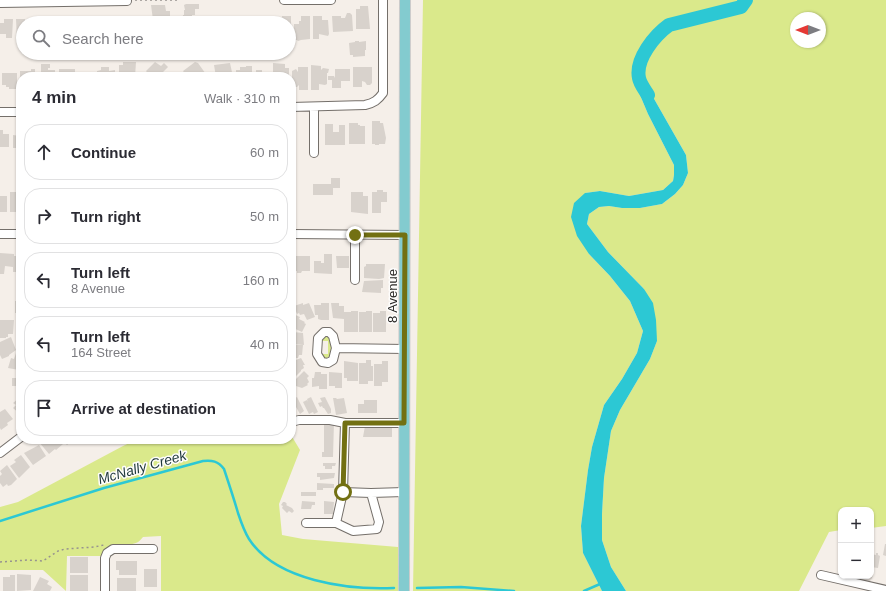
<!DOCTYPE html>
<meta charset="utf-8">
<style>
body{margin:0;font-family:Helvetica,sans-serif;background:#f2f2f3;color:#2b2b33}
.controls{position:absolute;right:12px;bottom:12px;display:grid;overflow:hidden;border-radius:8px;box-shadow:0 1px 3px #0004}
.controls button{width:36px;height:36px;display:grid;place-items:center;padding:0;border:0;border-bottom:1px solid #e1e1e2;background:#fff;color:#2b2b33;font:20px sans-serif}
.compass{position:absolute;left:790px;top:12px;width:36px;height:36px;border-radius:50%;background:#fff;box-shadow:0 1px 3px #0004;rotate:270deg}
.stop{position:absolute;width:12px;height:12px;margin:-9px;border:3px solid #727012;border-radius:50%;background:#fff}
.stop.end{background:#727012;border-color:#fff;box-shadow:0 1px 4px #0008}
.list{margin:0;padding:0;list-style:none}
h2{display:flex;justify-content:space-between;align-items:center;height:52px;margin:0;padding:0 16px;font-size:17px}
h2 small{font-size:13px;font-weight:400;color:#7c7c81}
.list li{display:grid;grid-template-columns:26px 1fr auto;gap:12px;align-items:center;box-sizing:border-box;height:56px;margin:0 8px 8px;padding:0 8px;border:1px solid #e1e1e2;border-radius:16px}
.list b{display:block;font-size:15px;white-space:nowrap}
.list p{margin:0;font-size:13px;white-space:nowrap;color:#7c7c81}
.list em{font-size:13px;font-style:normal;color:#7c7c81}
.icon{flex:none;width:22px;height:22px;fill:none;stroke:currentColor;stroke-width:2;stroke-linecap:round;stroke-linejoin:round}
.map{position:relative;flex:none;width:886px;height:591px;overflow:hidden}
.search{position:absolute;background:#fff;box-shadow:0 1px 3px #0004;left:16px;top:16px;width:280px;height:44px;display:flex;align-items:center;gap:10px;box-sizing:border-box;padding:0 14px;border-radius:22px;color:#7c7c81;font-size:15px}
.panel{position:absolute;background:#fff;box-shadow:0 1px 3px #0004;left:16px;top:72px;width:280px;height:372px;border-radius:16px}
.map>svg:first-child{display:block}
.green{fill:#dae98b;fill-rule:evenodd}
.water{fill:#2cc8d4}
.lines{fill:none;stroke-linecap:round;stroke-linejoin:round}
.stream{stroke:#2cc8d4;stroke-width:2.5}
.river{stroke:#2cc8d4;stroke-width:14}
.building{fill:#d8d2cc}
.minor-casing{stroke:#746f6a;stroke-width:10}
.major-casing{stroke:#cccbcb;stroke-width:12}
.path{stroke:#97938f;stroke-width:1.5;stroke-dasharray:2 3;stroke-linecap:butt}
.minor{stroke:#fff;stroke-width:8}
.major{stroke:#83cbcf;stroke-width:10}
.route{stroke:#727012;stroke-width:5}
.labels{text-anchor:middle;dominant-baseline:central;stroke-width:3;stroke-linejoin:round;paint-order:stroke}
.street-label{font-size:13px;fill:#2a2826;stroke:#fefdfc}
.water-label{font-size:14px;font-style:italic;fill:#1f383a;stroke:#fefdfc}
</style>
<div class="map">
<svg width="886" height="591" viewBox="0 0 886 591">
<rect width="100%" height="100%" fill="#f5efe9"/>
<!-- green -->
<path class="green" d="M423,0H886V526L871,528V510H841V530L829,532L799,591H626L611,567L602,540V514L604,478L611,431L620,410L650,359L657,341L644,289L608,252L587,224L589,214L599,207L609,206L622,208H640L662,204L675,194L683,185L688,173L686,155L653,97L648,84L639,79L640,95L648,114L674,165V175L673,181L663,190L629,196L600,191L585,193L589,254L610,276L630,301L643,331L637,353L622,379L604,405L592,447L588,470L581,526L583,553L602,591H413ZM796,18H820V42H796Z
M325,336L329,337C332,343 334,360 324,358L321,354H328V341H321Z
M291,435L300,450L279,504L282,535L303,539L398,547L399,591H161V536L143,537C141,539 139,542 136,543C126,547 118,542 105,549L102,556H67L66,591L43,570H0V507L18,502L123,446L138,439H291Z"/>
<!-- water -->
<path class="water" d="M639,79L648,84L653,97L686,155L688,173L683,185L675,194L662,204L640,208H622L609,206L599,207L589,214L587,224L608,252L644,289L653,303L656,320L657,341L650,359L620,410L611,431L604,478L602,514V540L611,567L626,591H602L583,553L581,526L588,470L592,447L604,405L622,379L637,353L643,331L630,301L610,276L589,254L577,236L571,217L574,203L585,193L600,191L629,196L663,190L673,181L674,175V165L648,114L640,95Z"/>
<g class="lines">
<!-- stream -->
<path class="stream" d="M0,521L104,488L203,461C212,460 218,461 224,469C229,484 234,499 238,513C241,522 244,531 249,539C276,581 348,590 394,588
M417,588L461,587L514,591
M584,591L600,584"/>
<!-- river -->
<path class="river" d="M648,95C645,90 640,84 639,78C635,59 655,35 669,25L741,7L746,0"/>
</g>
<!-- building -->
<path class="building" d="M186,4H199V9H195V15H192V23H182L183,15H184V10H185L184,5Z
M151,5H165L166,11H170V16H166V20H153Z
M360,6H368L370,29H356V9H360Z
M347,13H350L352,15L353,31L333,32L332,16H341V18H345Z
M261,16H270V23H261Z
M282,16H291V39H289V23H281Z
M301,16H310V39L301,40L298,41L297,40H294V24H299V21H301Z
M313,16H322V20H328L329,34L328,36L319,34V39H313Z
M83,17H91V23H79V21H83Z
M55,18H64V23H55Z
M4,19H13L12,38H6V34H0V23H4Z
M16,19H25V23H23V41H17Z
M43,19H52V23H43Z
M101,20H110V23H95V22H101Z
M242,20H252V23H242Z
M355,41H359V42L366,41V50H365V56L353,57V55H350L349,43L355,42Z
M123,62H136L135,77H130V75H119V65H123Z
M155,62L161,66L164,63L168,67L163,72L166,74L163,76L164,77H149L150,76L146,71Z
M195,62L198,63L208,77H187L183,71Z
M230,63L233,77H216L214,65Z
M273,63L285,64V68H289V77H273Z
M41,64H50V68H48V70H55V77H41Z
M311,65L321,66V70L323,68L329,69L328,73H327V84L325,85L319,84V90H311Z
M246,66H252V77H236V70H240V67H246Z
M101,67H109V71L115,70V77H97V71L101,70Z
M298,67H308V90H299V85L297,87H293L292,86V71L296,69L298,72Z
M353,67H372V83L370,85H367L365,82L362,81V87H353Z
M31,69H35V77H20V71H31Z
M59,69H75V77H59Z
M335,69H350V81H341V88H332V80H328V76H334L335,78Z
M256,70H262V73H270V77H256Z
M80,72H94V77H80Z
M2,73H17V89H9V87H6V85H2Z
M372,121H380V123H383L386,138L385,144H379V145H375V144H372Z
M349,123H358V125H360V126H365V144H349Z
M325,124H333V132H339V125H345V145H325Z
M0,130H3V134H9V147H0Z
M20,130H21V150H19V148H13V135L20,136Z
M331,178H340V188H333V195H313V184H331Z
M377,190H383V192H387V202H381V213H372V192H377Z
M10,192H21L20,212H10Z
M351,192H363V196H368V214L351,212Z
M0,196H7V212H0Z
M0,253L14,254V256H19V272H13V267L5,266L4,274H0Z
M324,254H332V274L314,273V261H321V263H324Z
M291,256H310V271H302L301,273H297V271H291Z
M336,256H349V268H337Z
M366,264H385L384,278L379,279L364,278V267L366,266Z
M383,280V288H381V293L362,292L364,281Z
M15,301H21V313H15Z
M303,303V305L309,303L315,317L307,320L304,314L300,315L299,313L297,314L294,306Z
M321,303H329V320H321L318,319V315H315L314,305H321Z
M331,303H339V306H344V319L333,318Z
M351,311H358V332H344V312H351Z
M366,311H372V332H359V312H366Z
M380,311H386V332H373V313H380Z
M291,313L300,317L299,319L305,322L304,323L306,324L302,332L291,327Z
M0,320H14L13,334H8V337H6V338H0Z
M291,330H293V332L303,333L304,345L291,344Z
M11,337L16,350L9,355V356L2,359L0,355V342Z
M291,345H303L302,355H299L298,358H295V360H291Z
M16,353L21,355V369L19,370L8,368L11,358L14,359Z
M301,358L305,365H303L304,368L301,370V371L292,380L291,378V362Z
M366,360H371V366H373V381H368V384H359V363H366Z
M344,361L358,363V381H347V378H344Z
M382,361H388V382H382V386H374V364H382Z
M304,371L309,376L307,378L309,382L307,384L308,385L302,388L296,386L294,388L291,384Z
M315,372H321V374H327V389H319V386L312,387V378H314Z
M329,372L342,373V388H335V386H329Z
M12,378H21V394H16V386H12Z
M297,397L304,411L300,414L292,400Z
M311,397L318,412L314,414L313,412L309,414L303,402L307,400L308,402L307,399Z
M325,397L331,409V413L328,414L324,408H323L322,406L320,407L318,403L322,402L320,398Z
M19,398L21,400V415L13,408L16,405L13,403Z
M333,398H336L337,399L344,398L347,413L336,415Z
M364,400H377V413H358V404H364Z
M5,409L13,419L7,423L8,425L1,430L0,428V412Z
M324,422H334L333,457H322V452H324Z
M365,426H392V437H363Z
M43,439H58L63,444L56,450L55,449L49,454L39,442Z
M61,439H78L73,444L71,442L67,445Z
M39,445L46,456L33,465L24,453Z
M21,455L30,467L19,478L10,466L16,462L14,460Z
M323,463H336L335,466H332V469H325V466H323Z
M7,465L17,479L11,485L8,486L7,484L3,487L0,483V476L2,474L0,471Z
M317,473H335L334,478L320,480V477H317Z
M317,483L334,484V488H323V490H317Z
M301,492H316V496H301Z
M302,501L315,502V505H312L311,509H301Z
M324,501L334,502L333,514H324Z
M283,502H285L287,504L286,505L292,508L294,511L292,513L289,511L287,513L282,508L283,506L281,505Z
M885,544H886V556L883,555Z
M876,553H878V555L880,556L878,568L871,567V554L876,555Z
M70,557H88V573H70Z
M116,561H137V575H119V570H116Z
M144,569H157V587H144Z
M871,569L873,570L872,580L871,578L870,582L854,579L855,576H871Z
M17,574L31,575V590L17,591Z
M10,575H15V591H3V577H10Z
M70,575H88V591H70Z
M40,577L49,581L47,584L52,587L50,591H33Z
M117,578H136V591H117Z"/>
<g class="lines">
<defs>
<path id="minor" d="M284,0H331
M0,3L127,1
M291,107L365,105C374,103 378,100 383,93V0
M0,112H21
M314,153V107
M0,234H21
M291,234L405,235
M355,280V235
M324,332H329L333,336L336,348L333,360L328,363L322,362L317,354L318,338Z
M336,348L405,349
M291,422L299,420H330L345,423H404
M0,453L21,437
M371,493L404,492
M306,523H336L343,492L345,423
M336,523L353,531L377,529L379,522L371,493L343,492
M821,575L886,590
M105,591V558L107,553L113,549H153"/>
<path id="major" d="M404,591L405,0"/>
</defs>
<!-- minor casing -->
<use href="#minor" class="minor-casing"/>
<!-- major casing -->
<use href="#major" class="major-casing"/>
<!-- path -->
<path class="path" d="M135,0H177
M0,562L28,560L43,561L58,551L65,549L94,547L104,545"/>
<!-- minor -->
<use href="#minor" class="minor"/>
<!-- major -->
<use href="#major" class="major"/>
</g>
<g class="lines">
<!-- route -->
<path class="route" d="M343,492L345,423H404L405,235H355"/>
</g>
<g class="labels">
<!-- street labels -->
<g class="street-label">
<text transform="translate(392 296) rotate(-90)">8 Avenue</text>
</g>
<!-- water labels -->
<g class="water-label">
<text transform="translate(142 467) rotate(-16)">McNally Creek</text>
</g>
</g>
</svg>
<div class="controls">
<button>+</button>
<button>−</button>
</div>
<svg class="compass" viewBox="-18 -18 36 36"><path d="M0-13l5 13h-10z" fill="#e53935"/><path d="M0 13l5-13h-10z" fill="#7c7c81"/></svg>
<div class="stop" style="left:343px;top:492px"></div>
<div class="stop end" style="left:355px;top:235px"></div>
<div class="search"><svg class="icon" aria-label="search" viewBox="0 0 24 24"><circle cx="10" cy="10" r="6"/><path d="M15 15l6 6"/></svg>Search here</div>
<section class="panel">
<h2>4 min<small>Walk · 310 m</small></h2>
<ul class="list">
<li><svg class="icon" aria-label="ahead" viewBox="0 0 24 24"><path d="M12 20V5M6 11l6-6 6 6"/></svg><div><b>Continue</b></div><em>60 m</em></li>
<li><svg class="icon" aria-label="right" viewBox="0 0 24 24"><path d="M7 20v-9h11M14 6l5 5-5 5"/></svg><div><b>Turn right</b></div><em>50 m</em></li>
<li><svg class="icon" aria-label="left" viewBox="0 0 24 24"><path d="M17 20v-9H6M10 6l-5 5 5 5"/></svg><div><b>Turn left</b><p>8 Avenue</p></div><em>160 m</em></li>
<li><svg class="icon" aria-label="left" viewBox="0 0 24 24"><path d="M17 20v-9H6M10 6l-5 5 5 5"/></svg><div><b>Turn left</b><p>164 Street</p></div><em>40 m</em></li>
<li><svg class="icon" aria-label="arrive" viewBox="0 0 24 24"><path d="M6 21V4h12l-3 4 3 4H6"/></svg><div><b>Arrive at destination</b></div></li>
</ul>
</section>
</div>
